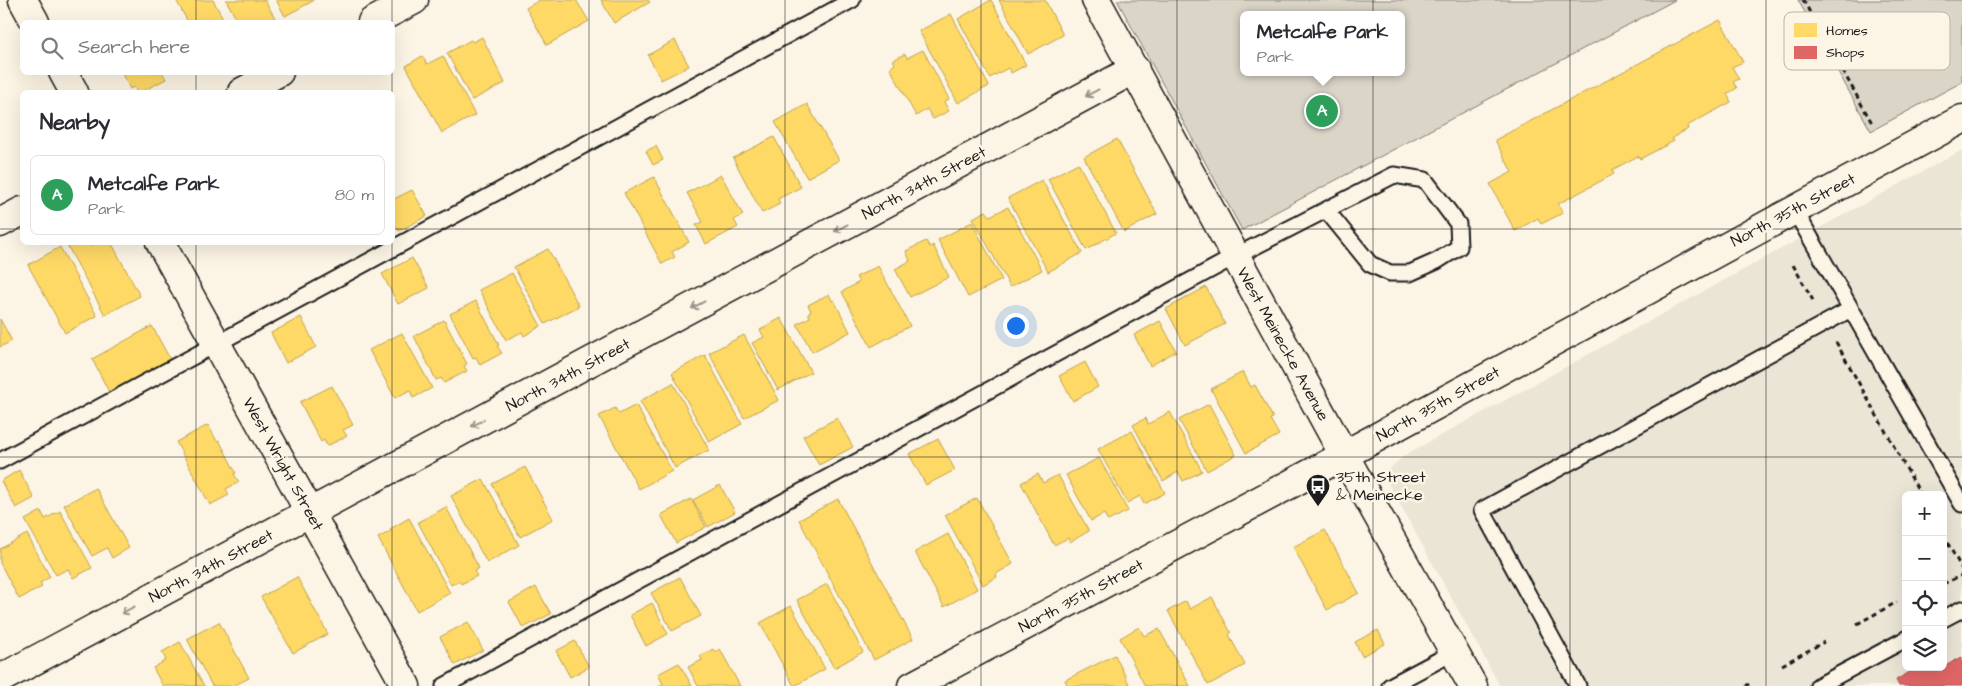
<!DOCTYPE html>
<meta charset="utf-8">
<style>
body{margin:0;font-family:"Architects Daughter",sans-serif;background:#f2f2f3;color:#2b2b33}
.controls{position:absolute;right:15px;bottom:15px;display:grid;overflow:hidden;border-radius:8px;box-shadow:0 5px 20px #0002}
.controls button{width:45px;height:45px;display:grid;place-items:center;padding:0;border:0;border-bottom:1px solid #e1e1e2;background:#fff;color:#2b2b33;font:25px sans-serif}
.you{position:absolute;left:1015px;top:325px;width:18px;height:18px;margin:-12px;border:4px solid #fff;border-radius:50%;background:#1a73e8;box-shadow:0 0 0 8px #1a73e833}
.badge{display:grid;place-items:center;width:32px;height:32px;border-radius:50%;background:#1c1c1c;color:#fff;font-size:16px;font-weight:700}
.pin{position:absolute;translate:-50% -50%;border:2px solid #fff;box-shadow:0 1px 5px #0006}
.popup{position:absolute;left:1240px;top:11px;width:165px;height:65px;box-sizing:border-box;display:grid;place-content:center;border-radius:8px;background:#fff;filter:drop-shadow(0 1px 4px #0005);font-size:16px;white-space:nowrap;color:#7c7c81}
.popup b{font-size:19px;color:#2b2b33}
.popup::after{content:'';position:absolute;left:50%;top:100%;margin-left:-10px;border:10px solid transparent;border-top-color:#fff}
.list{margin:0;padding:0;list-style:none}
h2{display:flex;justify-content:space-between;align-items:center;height:65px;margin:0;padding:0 20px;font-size:21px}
h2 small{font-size:16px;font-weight:400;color:#7c7c81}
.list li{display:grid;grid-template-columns:32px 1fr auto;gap:15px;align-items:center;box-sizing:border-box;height:80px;margin:0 10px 10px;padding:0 10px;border:1px solid #e1e1e2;border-radius:8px}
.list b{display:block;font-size:19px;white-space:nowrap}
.list p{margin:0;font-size:16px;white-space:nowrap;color:#7c7c81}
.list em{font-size:16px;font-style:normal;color:#7c7c81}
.icon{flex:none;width:28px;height:28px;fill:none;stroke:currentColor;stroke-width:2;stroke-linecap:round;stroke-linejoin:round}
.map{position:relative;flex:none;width:1962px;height:686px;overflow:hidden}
.search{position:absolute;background:#fff;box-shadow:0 5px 20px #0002;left:20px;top:20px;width:375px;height:55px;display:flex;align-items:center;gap:12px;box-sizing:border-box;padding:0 18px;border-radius:8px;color:#7c7c81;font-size:19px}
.panel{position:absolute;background:#fff;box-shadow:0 5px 20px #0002;left:20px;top:90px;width:375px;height:155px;border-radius:8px}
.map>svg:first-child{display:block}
.built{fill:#ebe5d6;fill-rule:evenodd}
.green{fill:#dbd5c8;stroke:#7c7872;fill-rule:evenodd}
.homes{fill:#ffd966;stroke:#bba050}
.shops{fill:#e06666;stroke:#a55050}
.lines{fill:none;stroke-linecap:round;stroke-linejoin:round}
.service-casing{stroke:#1c1c1c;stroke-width:19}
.minor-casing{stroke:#1c1c1c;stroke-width:31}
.secondary-casing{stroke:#1c1c1c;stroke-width:31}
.path{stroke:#1c1c1c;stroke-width:3;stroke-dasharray:5 4;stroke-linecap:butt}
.service{stroke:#fcf5e5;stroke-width:15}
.minor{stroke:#fcf5e5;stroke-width:28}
.secondary{stroke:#fcf5e5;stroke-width:28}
.oneway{stroke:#97938b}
.grid{fill:none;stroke:#1c1c1c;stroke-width:1;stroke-opacity:0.55}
.labels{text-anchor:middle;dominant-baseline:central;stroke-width:5;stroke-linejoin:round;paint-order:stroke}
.street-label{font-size:16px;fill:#1c1c1c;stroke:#fcf5e5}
.poi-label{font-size:16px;fill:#1c1c1c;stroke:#fcf5e5;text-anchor:start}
.key{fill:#fcf5e5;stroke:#b9b4a9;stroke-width:1}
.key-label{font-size:14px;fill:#1c1c1c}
</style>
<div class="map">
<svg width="1962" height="686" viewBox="0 0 1962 686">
<rect width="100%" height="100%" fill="#fcf5e5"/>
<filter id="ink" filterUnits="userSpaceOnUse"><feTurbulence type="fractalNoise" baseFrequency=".02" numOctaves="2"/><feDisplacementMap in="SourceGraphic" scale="10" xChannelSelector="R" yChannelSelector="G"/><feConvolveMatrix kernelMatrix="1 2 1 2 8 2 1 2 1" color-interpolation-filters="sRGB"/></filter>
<g filter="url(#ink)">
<!-- built -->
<path class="built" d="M1962,150V686H1500L1389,485V469L1405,455ZM1906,495H1943V667H1906Z"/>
<!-- green -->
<path class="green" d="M1117,0H1675L1242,230ZM1243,15H1401V72H1243Z
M1798,0H1962V82L1871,131Z"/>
<!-- homes -->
<path class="homes" d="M176,0H213L225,22H188Z
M226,0H265L277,22H259L258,21L238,22Z
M276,0H313V1L285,16Z
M540,0H576L589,21L547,45L526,8Z
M601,0H648L650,2L614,23Z
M991,0L1026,65L1011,73L1008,68L990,78L958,19Z
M999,0H1045L1063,35L1028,54Z
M951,14L989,86L958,103L919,31Z
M1720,20L1743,62L1732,67L1739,79L1733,82L1737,88L1727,94L1731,102L1687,126L1688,129L1672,138L1674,141L1640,159L1638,156L1612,170L1614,174L1558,204L1563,213L1541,224L1538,218L1515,231L1490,184L1512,172L1495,140Z
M482,37L505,83L472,100L447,53L471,40L473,42Z
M675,40L689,66L661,80L648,55Z
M923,50L949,99L944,102L949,111L933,119L927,109L916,116L890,68L895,64L893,60L905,54L907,58Z
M422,56L427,64L443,56L475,115L442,133L406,66Z
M121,72H162L166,79L141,92H137L134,87L130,89Z
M807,104L839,160L807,178L775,122Z
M774,137L801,187L778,199L780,204L762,213L733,158Z
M1117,139L1157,214L1124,232L1084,157Z
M656,146L663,160L653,165L646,151Z
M1078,163L1116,233L1086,250L1048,179Z
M721,175L743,215L734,220L738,227L706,244L696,225L703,222L687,193Z
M654,177L689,242L672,252L675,257L662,264L624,193Z
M1042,180L1082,253L1048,272L1008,198Z
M412,190L427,216L399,231L392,220V200Z
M1008,207L1042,270L1010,287L973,218L986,211L990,216Z
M972,222L1002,280L968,297L938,240Z
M926,241L930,247L933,245L949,277L910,297L895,269L910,261L906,251Z
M71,242H88L91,246L98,242H111L140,296L105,315L67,245Z
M60,247L97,316L65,333L28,265Z
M548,249L579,306L545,324L514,267Z
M412,258L429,288L398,304L382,274Z
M878,266L910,326L871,347L842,292L859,282L856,277Z
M512,273L541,326L524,336L522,332L506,340L479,290Z
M1206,287L1225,324L1185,345L1166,309Z
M829,294L832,301L834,300L850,332L812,352L797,324L810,317L808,313L811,311L808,305Z
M476,301L499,345L497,346L502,353L480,365L476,357L473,358L450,314Z
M301,317L316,347L286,363L271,333Z
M781,318L811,372L778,390L752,343L764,337L760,330Z
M0,319L12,341L0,347Z
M444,320L467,364L464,366L467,371L444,383L441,378L436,380L414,336Z
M1160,321L1176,351L1150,366L1134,335Z
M152,326L171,361L110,394L92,359Z
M402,333L432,388L413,398L410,390L395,398L369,350Z
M744,335L779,400L744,418L709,353Z
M705,355L742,424L709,442L672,373Z
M1085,362L1098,387L1073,401L1059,376Z
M1243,372L1251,387L1255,385L1273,418L1270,419L1279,435L1246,453L1211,389Z
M673,383L709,450L675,468L640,401Z
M332,386L353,425L343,430L347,436L327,446L324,440L321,442L300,402Z
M1209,404L1236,455L1207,471L1179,420Z
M636,405L672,471L639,489L599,416L615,408L619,414Z
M1170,412L1202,471L1183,481L1178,472L1163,481L1133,425L1146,418L1148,424Z
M837,418L853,447L819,465L803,436Z
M208,425L217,441L219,440L236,473L234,474L239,482L226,489L229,495L210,505L176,442Z
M1132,431L1165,493L1144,504L1140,496L1127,503L1098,449Z
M938,439L955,470L926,485L909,454Z
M1099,458L1128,511L1108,521L1104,514L1091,521L1066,475Z
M525,467L553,519L520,537L492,484Z
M19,470L34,498L16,508L1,481Z
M1038,474L1043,483L1058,475L1089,531L1070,542L1068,538L1054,545L1021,483Z
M483,479L519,545L487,563L451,496Z
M720,485L735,512L708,527L693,500Z
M96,488L129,548L112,558L107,548L92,556L64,505Z
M977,498L1013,564L996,574L997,577L983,585L945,515Z
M691,499L706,527L676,543L661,515Z
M838,499L913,639L874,660L799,520Z
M446,507L479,568L474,571L477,576L461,584L459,581L451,585L418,522Z
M41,511L45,519L60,511L92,568L73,578L68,569L56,575L25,520Z
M409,518L450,593L417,611L378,538L391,531L390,529Z
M1325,530L1359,593L1327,610L1293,547Z
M27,534L50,577L40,583L42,587L19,599L0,563V549Z
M948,534L977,589L944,607L915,552Z
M297,577L328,634L293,653L261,597Z
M680,577L701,616L672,631L651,593Z
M827,584L863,652L834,668L797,600Z
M536,587L551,614L523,628L509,602Z
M1212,597L1231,633L1229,635L1245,665L1208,685L1168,611L1186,601L1190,609Z
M652,603L668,634L646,646L630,615Z
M791,606L825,669L794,686L760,623Z
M219,622L249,678L233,686H212L187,639Z
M468,622L483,650L455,665L440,637Z
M1139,627L1144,636L1159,629L1190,686H1145L1120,638Z
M1378,630L1385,644L1362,656L1355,642Z
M575,641L589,667L570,677L556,651Z
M180,642L204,686H163L153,668L166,660L162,652Z
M713,649L715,652L720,649L740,686H698L688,667L702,660L700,656Z
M1115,655L1130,686H1068L1065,680Z
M679,663L692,686H659L663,684L658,674Z"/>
<!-- shops -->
<path class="shops" d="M1962,657V686H1899L1896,680L1918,667H1943Z"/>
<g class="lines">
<defs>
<path id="service" d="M1794,209L1962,504
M0,461L852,0
M1943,619L1962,609
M444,686L1236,256L1394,175L1425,180L1458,224L1459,247L1437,261L1410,273H1390L1370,264L1327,211
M1390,686L1454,652
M1578,686L1482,510L1851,309
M1818,686L1906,639"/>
<path id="minor" d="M23,0L35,22
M1096,0L1344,455L1473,686
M372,22L414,0
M63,72L74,92
M242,92L279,72
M0,223L22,211
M160,242L406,686
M0,679L1135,69"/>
<path id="secondary" d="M912,686L1313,472L1962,119"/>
</defs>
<!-- service casing -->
<use href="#service" class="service-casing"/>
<!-- minor casing -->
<use href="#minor" class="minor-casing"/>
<!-- secondary casing -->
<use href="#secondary" class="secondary-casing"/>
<!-- path -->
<path class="path" d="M1803,0L1872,123
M1793,265L1815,304
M1836,342L1921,495
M1943,535L1962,569
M1943,584L1962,575
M1857,624L1897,602
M1782,665L1824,642
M1746,686L1749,684"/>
<!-- service -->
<use href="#service" class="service"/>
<!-- minor -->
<use href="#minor" class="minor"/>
<!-- secondary -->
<use href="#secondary" class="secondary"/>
</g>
<!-- one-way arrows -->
<defs><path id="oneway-shaft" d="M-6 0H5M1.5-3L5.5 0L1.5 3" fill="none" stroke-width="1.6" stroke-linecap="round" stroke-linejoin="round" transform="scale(1.25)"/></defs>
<g class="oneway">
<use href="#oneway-shaft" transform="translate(1092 93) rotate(152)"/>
<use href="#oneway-shaft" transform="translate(841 228) rotate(152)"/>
<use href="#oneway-shaft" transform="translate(698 305) rotate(152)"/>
<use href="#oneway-shaft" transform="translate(478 423) rotate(152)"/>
<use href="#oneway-shaft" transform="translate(128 610) rotate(152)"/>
</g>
</g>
<!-- grid -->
<path class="grid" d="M196,0V22M392,0V22M589,0V686M785,0V686M981,0V686M1177,0V686M1373,0V686M1570,0V686M1766,0V686M196,72V92M392,72V92M0,229H22M392,229H1962M196,242V686M392,242V686M0,457H1962"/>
<!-- icons -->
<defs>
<symbol id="bus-pin" viewBox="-11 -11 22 30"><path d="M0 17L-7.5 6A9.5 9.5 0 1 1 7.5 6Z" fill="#1c1c1c" stroke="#fcf5e5"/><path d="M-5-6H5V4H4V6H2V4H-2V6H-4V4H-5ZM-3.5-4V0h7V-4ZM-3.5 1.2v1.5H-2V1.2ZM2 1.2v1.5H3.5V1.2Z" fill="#fff"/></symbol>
</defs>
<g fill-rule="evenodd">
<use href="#bus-pin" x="1304" y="472" width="28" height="38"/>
</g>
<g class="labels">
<!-- street labels -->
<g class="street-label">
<text transform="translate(924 183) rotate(-28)">North 34th Street</text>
<text transform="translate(1793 210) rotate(-28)">North 35th Street</text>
<text transform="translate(1283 344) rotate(61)">West Meinecke Avenue</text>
<text transform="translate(568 375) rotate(-28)">North 34th Street</text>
<text transform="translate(1438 404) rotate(-29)">North 35th Street</text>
<text transform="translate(283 464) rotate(61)">West Wright Street</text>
<text transform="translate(211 566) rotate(-28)">North 34th Street</text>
<text transform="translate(1081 596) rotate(-28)">North 35th Street</text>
</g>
<!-- poi labels -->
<g class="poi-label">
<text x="1336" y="477">35th Street<tspan x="1336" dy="18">&amp; Meinecke</tspan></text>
</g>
</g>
<!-- legend -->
<rect x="1784" y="12" width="166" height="58" rx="8" class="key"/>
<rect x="1794" y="23" width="23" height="14" fill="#ffd966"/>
<rect x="1794" y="46" width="23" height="13" fill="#e06666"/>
<g class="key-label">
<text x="1826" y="35">Homes</text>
<text x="1826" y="57">Shops</text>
</g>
</svg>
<div class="controls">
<button>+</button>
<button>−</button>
<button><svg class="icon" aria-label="locate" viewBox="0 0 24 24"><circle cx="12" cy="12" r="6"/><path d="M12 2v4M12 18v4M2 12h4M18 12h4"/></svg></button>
<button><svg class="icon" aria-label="layers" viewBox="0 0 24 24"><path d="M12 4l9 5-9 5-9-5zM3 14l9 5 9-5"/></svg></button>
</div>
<div class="you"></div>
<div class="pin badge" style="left:1322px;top:111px;background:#2e9e5b">A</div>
<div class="popup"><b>Metcalfe Park</b>Park</div>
<div class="search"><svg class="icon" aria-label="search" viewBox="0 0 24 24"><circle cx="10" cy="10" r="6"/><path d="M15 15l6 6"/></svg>Search here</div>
<section class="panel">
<h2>Nearby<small></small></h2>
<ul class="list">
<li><span class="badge" style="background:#2e9e5b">A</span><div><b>Metcalfe Park</b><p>Park</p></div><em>80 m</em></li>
</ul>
</section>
</div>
